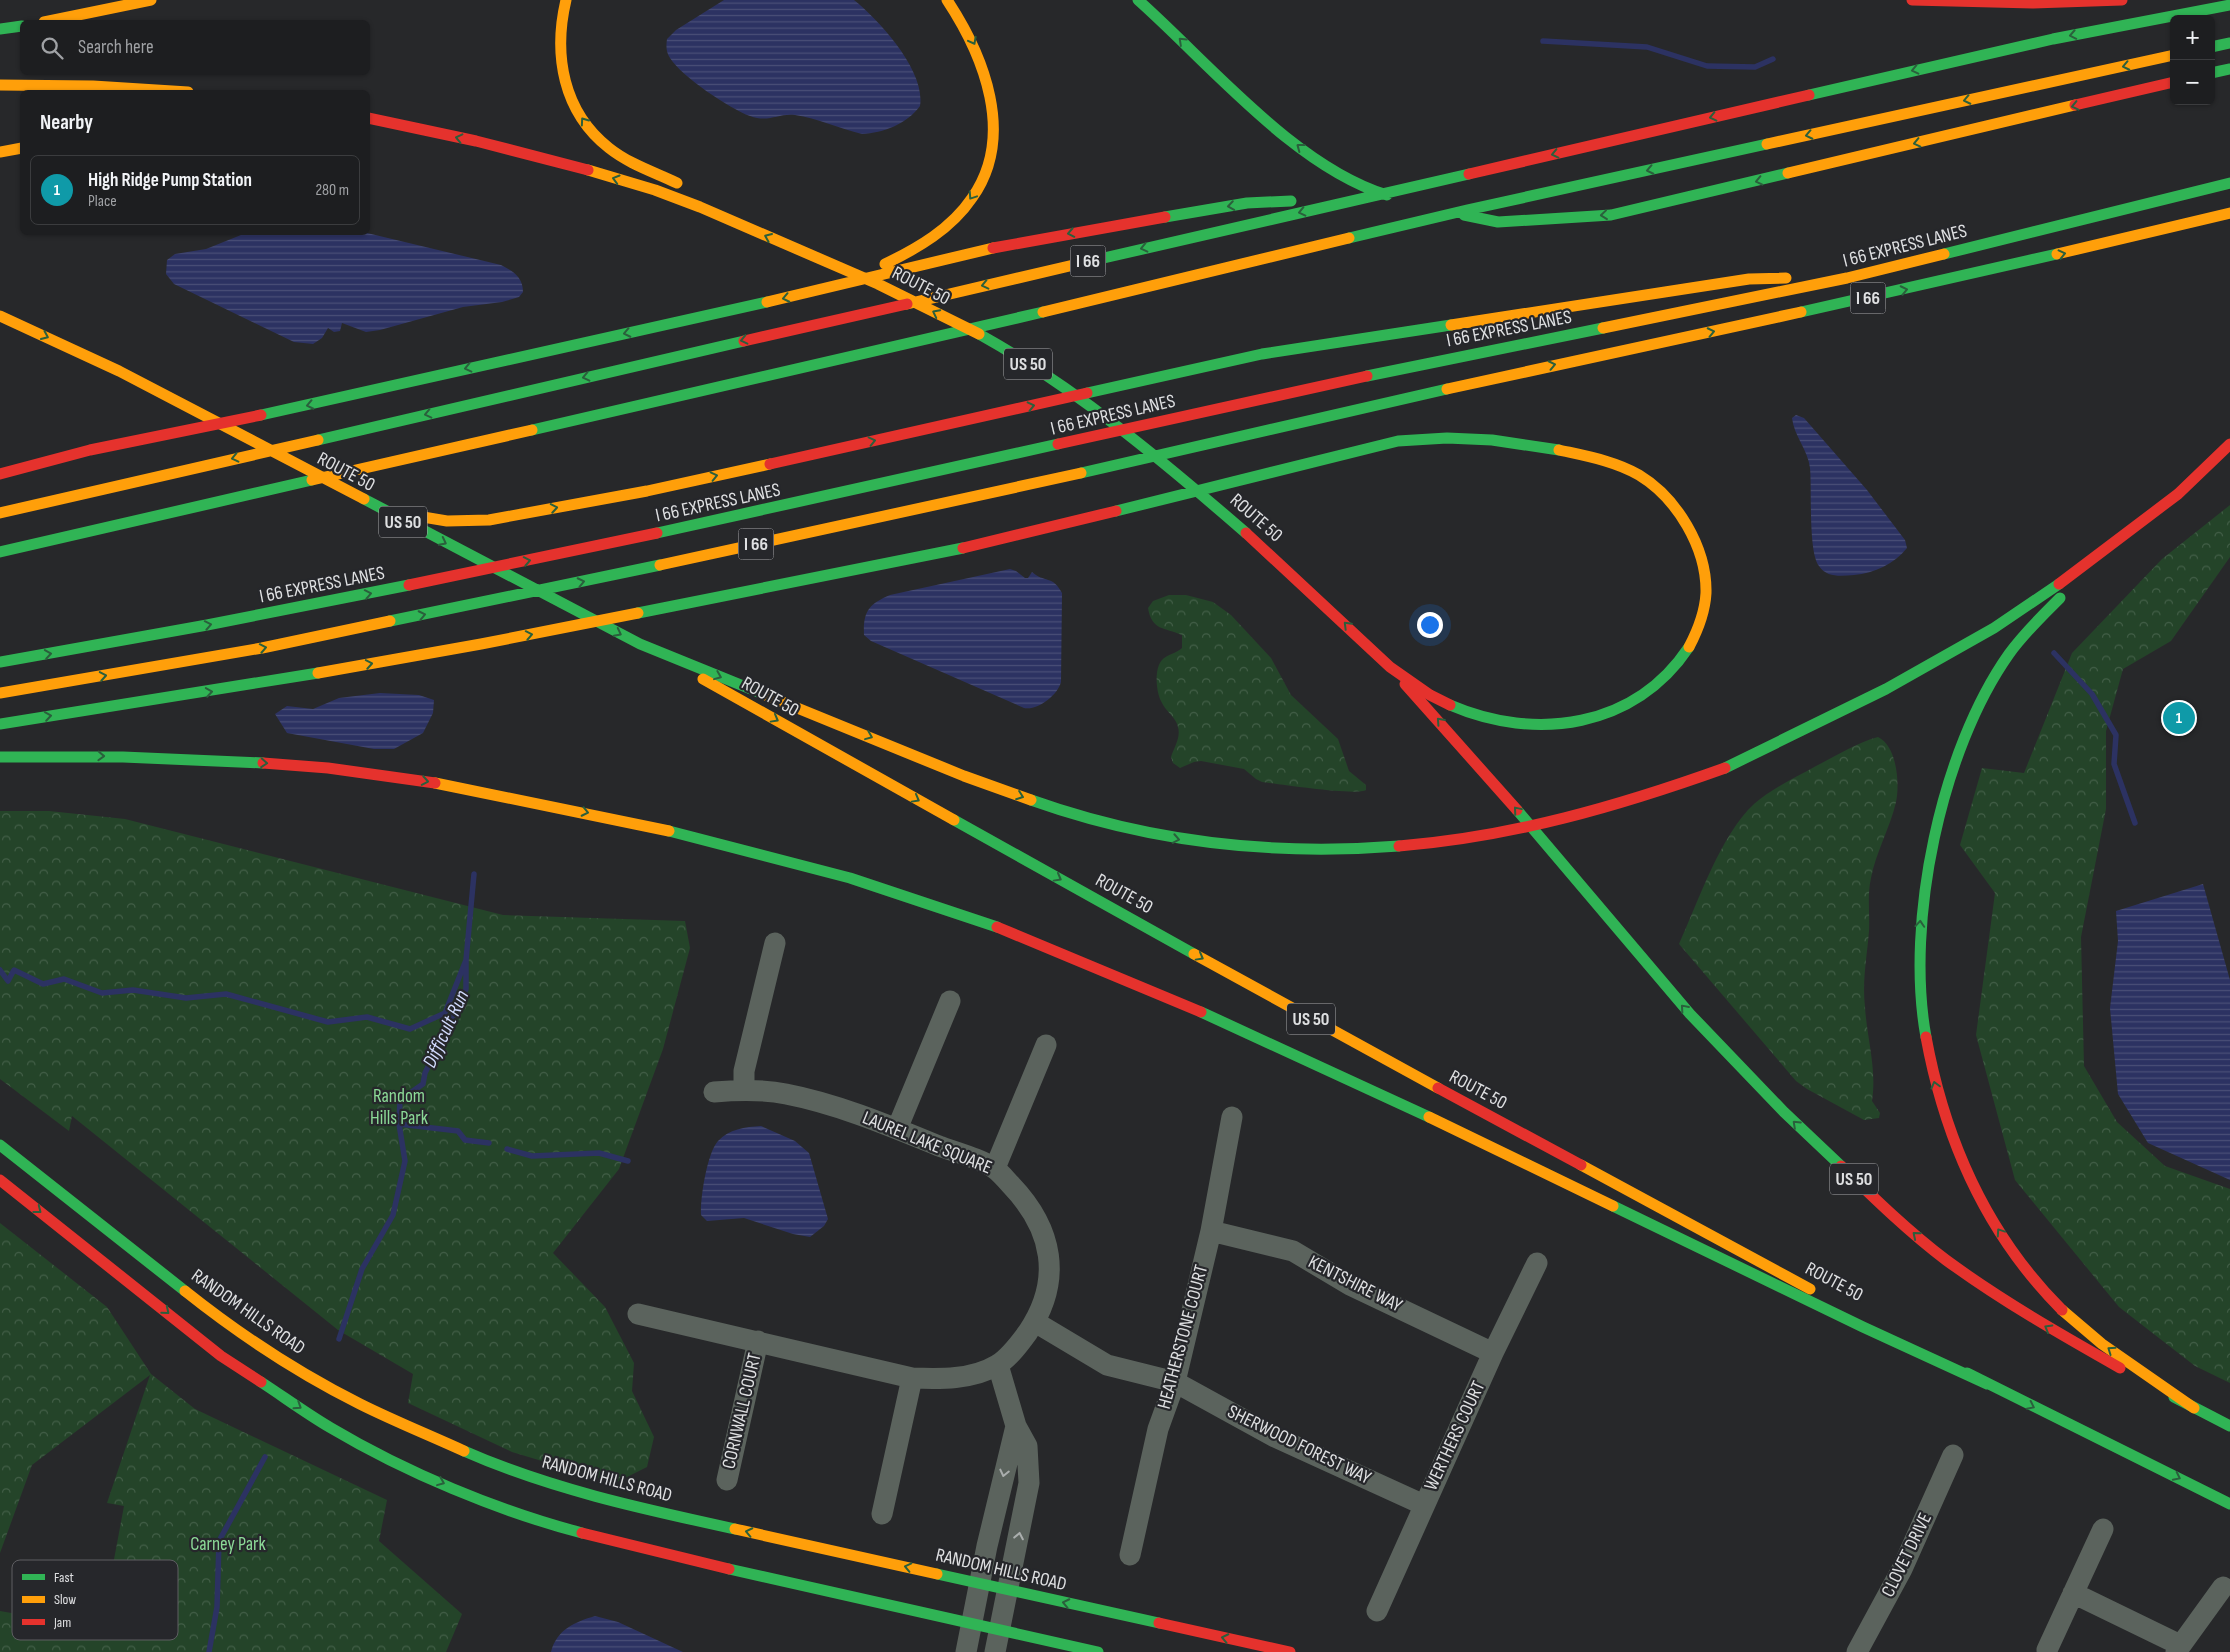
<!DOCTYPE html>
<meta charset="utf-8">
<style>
body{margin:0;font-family:"Sofia Sans Condensed",sans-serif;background:#252729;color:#f1f3f6}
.controls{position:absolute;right:15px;top:15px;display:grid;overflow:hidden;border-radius:8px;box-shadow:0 1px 4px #0004}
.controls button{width:45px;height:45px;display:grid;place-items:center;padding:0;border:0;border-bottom:1px solid #3b3c3e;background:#1d1e20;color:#f1f3f6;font:25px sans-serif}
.you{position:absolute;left:1429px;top:624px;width:18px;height:18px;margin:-12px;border:4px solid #fff;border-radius:50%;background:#1a73e8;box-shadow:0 0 0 8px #1a73e833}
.badge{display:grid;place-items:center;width:32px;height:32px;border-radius:50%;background:#db2777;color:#fff;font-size:16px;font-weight:700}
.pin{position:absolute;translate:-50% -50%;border:2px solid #fff;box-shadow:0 1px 5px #0006}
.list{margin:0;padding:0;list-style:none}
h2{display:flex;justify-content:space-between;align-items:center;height:65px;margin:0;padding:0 20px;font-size:21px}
h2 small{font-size:16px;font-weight:400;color:#a0a2a5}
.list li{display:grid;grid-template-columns:32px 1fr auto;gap:15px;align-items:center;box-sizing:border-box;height:70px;margin:0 10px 10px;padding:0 10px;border:1px solid #3b3c3e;border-radius:8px}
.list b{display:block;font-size:19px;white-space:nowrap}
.list p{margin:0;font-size:16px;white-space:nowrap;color:#a0a2a5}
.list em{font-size:16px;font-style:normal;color:#a0a2a5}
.icon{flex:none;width:28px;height:28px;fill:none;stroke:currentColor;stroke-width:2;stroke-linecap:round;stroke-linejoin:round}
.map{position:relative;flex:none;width:2230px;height:1652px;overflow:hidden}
.search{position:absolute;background:#1d1e20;box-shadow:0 1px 4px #0004;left:20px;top:20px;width:350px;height:55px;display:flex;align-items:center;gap:12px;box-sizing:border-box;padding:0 18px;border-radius:8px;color:#a0a2a5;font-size:19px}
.panel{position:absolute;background:#1d1e20;box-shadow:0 1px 4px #0004;left:20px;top:90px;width:350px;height:145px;border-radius:8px}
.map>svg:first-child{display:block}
.forest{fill:url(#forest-crowns)}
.water{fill:url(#water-rules)}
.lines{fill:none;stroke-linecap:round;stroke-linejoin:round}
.stream{stroke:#2c3262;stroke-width:5.5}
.street{stroke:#5b635d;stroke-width:21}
.fast{stroke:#30b455;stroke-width:11}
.slow{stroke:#ff9f0a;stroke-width:11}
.jam{stroke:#e5322d;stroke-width:11}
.oneway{stroke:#2a5f3c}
.oneway2{stroke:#aaaead}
.labels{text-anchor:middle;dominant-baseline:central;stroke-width:4.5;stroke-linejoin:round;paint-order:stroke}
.shield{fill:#26272b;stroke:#a8a8ab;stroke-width:1}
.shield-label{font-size:18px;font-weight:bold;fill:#dfe0e2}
.street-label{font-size:19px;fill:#dfe0e2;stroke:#26272b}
.park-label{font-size:19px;fill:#8cda97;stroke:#26272b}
.water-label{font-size:20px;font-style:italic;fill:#d2dbfd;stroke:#26272b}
.key{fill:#26272b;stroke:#5e5e62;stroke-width:1}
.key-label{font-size:14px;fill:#dfe0e2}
</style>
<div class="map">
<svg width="2230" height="1652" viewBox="0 0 2230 1652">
<defs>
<pattern id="forest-crowns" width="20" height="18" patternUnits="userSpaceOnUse" patternTransform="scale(1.25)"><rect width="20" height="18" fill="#244429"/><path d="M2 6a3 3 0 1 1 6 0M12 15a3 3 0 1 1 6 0" fill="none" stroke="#435f48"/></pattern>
<pattern id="water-rules" width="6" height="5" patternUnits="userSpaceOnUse" patternTransform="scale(1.25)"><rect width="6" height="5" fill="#2c3262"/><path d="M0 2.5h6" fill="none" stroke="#4a4f78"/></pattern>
</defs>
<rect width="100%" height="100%" fill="#27282a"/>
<!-- forest -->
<path class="forest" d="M2230,505V557L2171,641L2123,669L2106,731V809L2081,937L2084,1066L2117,1122L2165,1166L2230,1189V1383L2195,1366L2119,1307L2015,1180L1976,1035L1995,893L1960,845L1982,768L2024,773L2072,653L2162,559Z
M1169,595H1186L1213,602L1231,615L1271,658L1291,695L1338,739L1349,771L1366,785V790C1356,796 1278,784 1262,782L1256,779L1244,769L1201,761L1194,762L1180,768L1173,763L1171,757C1174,747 1181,738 1178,727C1176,717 1165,711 1161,701C1156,691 1154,669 1162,660C1166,655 1177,653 1182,648V635C1164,627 1152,631 1148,608L1153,601Z
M1878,737C1897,746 1900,784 1896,802C1890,828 1876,852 1871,878C1867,896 1870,914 1869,931C1867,957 1862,981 1865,1007C1867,1039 1877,1069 1872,1101L1880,1113L1879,1118L1864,1120L1807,1089L1796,1081L1679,944C1698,902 1721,834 1754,804C1772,788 1795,778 1816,766C1836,756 1856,743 1878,737Z
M0,811H49L125,819L503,915L685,921L690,948L663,1049L619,1169L553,1253L605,1307L634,1363L632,1391L654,1437L647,1467L615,1483L512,1452L408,1403L413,1374L338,1330L72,1116L69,1131L0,1079Z
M0,1223L107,1307L151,1374L195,1409L387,1500L379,1541L462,1614L446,1652H0V1611L101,1629L124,1506L107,1503L150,1375L32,1465L0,1553Z"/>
<!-- water -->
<path class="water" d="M724,0H854C879,20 926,71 920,106C907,124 883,133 862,134C840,129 817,118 795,115C778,113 769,123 750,116C730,109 681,76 670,58C666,52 666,46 667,39L676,30Z
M246,233H367L501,265C513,271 523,277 523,292L519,297L502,302L463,307L380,330L366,332L342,323L340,331L334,332L328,328L322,338L313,344L294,342L174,284L166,274L167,260L175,254L206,249Z
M1796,415L1804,418L1867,490L1905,540L1907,548C1894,564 1875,573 1854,575C1841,576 1827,578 1819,566C1808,552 1812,488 1810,468C1808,450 1794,436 1792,418Z
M1010,569L1016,571L1025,578H1028L1032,572C1044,583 1053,575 1062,593L1061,682C1058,695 1037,711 1024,708L871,641L864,635C863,611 869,604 890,595Z
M380,693L419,695L434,700L433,713L423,733L394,749H374L287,733L275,714L287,706L313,709L339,698Z
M2203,884L2230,980V1180L2148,1143L2118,1094L2110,1008L2118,941L2116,911Z
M761,1126L795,1141L809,1153L828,1219L824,1226L810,1237L793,1234L744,1218L707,1221L701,1215C700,1199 707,1153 718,1141C729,1129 745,1127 761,1126Z
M595,1616L618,1622L683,1652H551C557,1629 575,1622 595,1616Z"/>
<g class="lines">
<!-- stream -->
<path class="stream" d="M1543,41L1647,47L1707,66L1755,67L1773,59
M2054,653L2092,694L2116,735L2114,764L2135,823
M0,970L8,981L14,970L43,984L64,979L102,993L133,990L186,998L226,994L328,1022L367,1017L410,1029L445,1013L466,960
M399,1124L458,1131L465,1140L489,1143
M507,1149L532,1156L599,1153L628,1161
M339,1339L362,1269L393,1215L405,1161L399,1124L400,1100L423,1084L425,1073L466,989V960L474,874
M209,1652L217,1607L219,1541L265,1457"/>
<!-- street -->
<path class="street" d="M744,1090V1071L775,943
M897,1129L950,1001
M995,1168L1046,1045
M1211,1231L1293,1251L1350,1285L1493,1353
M638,1314L912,1378C940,1379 972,1380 997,1365C1009,1358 1020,1343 1028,1332C1063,1280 1053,1229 1011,1185C1006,1180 1001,1173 995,1169C982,1159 955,1152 939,1146C890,1126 838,1104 786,1094C762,1089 737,1090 714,1092
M1035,1322L1107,1365L1175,1382L1275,1437L1424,1505
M727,1480L758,1341
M882,1514L912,1378
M1130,1555L1158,1429L1175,1382L1211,1231L1232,1117
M2073,1593L2180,1645
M1377,1611L1493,1353L1537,1263
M2047,1650L2103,1529
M966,1652L987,1546L1016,1426
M995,1652L1029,1483L1027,1446L1016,1426L998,1365
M1857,1652L1902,1569L1953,1455
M2176,1652L2223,1587"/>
<!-- fast -->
<path class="fast" d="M1138,0C1209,63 1295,167 1387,195
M0,29L22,26
M2211,47L2230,43
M2211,73L2230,69
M1809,95L2053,39L2230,5
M1464,215L1498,222L1611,215L1788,173
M1165,217L1247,203L1291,201
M1349,238L1467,210L1767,144
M1944,254L2230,183
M1095,260L1469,174
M1801,312L2057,254
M979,334C1076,388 1163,461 1246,533
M1367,376L1603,328
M1087,393L1262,354L1451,325
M261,415L767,302
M532,430L1043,312
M318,440L744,341
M1081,473L1447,389
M364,499L640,644L763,694
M1116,511L1398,441L1447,438L1492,440L1559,450
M657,533L1058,444
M0,552L312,480
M638,613L963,548
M390,621L660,565
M0,662L207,625L409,585
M1450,705C1536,742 1635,728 1689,647
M0,724L318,673
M0,757H123L263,763
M1725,768L1886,689L1994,628L2059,584
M1031,800C1149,842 1274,856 1399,846
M1517,810L1690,1014L1784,1112L1841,1166
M954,820L1194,954
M669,831L850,878L997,927
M1201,1012L1429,1117
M1926,1037C1905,922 1941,750 2009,654C2024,633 2042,616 2060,598
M0,1145L185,1291
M1613,1206L1863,1327L1987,1384
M1967,1373L2230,1504
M261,1382C284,1397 307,1414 331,1428C405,1472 498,1511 582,1533
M2174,1397L2230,1426
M464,1451C550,1489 643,1509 735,1529
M729,1569L1098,1652
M937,1574L1159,1623"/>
<!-- slow -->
<path class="slow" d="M566,0C553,55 563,112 609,148C629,164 654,172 677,183
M44,22L151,0
M0,85L93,86L188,92
M1767,144L2174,55
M0,152L22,148
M588,170L655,190L700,207L878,284L979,334
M1788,173L2075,105
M2057,254L2230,213
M885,264C918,248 951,229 972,198C1016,136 984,56 947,0
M767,302L993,248
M907,304L1095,260
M1043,312L1349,238
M0,316L119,371L364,499
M1451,325L1749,279L1786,278
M1603,328L1847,278L1944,254
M1447,389L1801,312
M1559,450C1586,456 1615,461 1639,475C1677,498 1707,548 1706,593C1705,612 1698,630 1689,647
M312,480L532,430
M0,513L318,440
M405,514L447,521L489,520L647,491L770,464
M660,565L1081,473
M318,673L481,644L638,613
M703,679L954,820
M0,693L262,648L390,621
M763,694L964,776L1031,800
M435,783L669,831
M1194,954L1438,1088
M1429,1117L1613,1206
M1581,1165L1810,1289
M185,1291C239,1334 298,1373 360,1404C394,1421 429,1435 464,1451
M2062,1310L2102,1344L2194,1408
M735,1529L937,1574"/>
<!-- jam -->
<path class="jam" d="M1912,0L2033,3L2122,0
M2075,105L2174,82
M368,118L476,141L588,170
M1469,174L1809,95
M993,248L1165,217
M744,341L907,304
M1058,444L1367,376
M770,464L1087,393
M0,474L90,450L261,415
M1246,533L1390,667L1430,695L1450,705
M963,548L1116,511
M2059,584L2178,494L2230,444
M409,585L657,533
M1405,684L1517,810
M263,763L328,768L435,783
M1399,846C1512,837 1619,806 1725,768
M997,927L1201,1012
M1926,1037C1945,1140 1987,1235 2062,1310
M1438,1088L1581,1165
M1841,1166C1875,1199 1909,1232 1946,1260C2002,1301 2060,1334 2120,1368
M0,1180L221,1356L261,1382
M582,1533L729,1569
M1159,1623L1290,1652"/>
</g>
<!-- one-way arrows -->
<defs><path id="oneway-chevron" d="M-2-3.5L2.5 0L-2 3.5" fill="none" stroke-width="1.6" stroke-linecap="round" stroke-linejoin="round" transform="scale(1.25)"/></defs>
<g class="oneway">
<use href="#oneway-chevron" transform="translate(2073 35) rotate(169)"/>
<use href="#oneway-chevron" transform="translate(973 41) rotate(62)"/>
<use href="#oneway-chevron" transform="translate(1182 41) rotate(-137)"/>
<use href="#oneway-chevron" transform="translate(2126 66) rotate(168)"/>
<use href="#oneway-chevron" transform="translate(1915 70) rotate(167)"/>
<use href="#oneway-chevron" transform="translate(1967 100) rotate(168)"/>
<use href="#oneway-chevron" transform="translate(2075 106) rotate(167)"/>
<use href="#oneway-chevron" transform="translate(1713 117) rotate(167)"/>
<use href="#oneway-chevron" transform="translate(584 121) rotate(-125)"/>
<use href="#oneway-chevron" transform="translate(1809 135) rotate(168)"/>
<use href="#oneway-chevron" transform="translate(459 138) rotate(-167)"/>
<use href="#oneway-chevron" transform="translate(1917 143) rotate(167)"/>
<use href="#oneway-chevron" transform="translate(1300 147) rotate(-143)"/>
<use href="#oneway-chevron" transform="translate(1555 154) rotate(167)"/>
<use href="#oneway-chevron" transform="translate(1650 170) rotate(168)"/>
<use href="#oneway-chevron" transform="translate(616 179) rotate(-164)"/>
<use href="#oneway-chevron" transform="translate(1759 181) rotate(167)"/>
<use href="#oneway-chevron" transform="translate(972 196) rotate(124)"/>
<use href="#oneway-chevron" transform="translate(1231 206) rotate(171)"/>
<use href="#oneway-chevron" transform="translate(1302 212) rotate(167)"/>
<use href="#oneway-chevron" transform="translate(1604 215) rotate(174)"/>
<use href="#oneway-chevron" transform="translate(1071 233) rotate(169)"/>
<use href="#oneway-chevron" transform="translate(768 237) rotate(-157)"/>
<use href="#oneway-chevron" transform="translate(1144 248) rotate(167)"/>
<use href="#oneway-chevron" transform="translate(2062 254) rotate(-13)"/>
<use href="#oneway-chevron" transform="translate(985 285) rotate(167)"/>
<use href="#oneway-chevron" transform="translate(1904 290) rotate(-12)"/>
<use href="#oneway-chevron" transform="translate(786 298) rotate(168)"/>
<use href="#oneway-chevron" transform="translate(936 313) rotate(-153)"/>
<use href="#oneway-chevron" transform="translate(1711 332) rotate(-12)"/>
<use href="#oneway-chevron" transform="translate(627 333) rotate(168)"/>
<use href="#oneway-chevron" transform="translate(45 336) rotate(24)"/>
<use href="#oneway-chevron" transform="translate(744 340) rotate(167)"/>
<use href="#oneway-chevron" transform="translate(1552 365) rotate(-12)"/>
<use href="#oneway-chevron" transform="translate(468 368) rotate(167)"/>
<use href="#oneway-chevron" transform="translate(586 377) rotate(167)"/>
<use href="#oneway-chevron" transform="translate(310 405) rotate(168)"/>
<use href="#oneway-chevron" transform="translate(1031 406) rotate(-13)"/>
<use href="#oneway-chevron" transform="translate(428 414) rotate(167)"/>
<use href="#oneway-chevron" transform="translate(872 441) rotate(-13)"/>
<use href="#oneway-chevron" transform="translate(235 458) rotate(167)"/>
<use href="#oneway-chevron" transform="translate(714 476) rotate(-13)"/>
<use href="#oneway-chevron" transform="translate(554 508) rotate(-10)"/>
<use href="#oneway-chevron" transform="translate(443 542) rotate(27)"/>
<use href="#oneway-chevron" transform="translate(527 561) rotate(-11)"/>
<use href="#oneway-chevron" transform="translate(581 582) rotate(-12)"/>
<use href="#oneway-chevron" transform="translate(368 594) rotate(-11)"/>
<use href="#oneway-chevron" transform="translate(422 615) rotate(-12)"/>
<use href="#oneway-chevron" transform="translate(208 625) rotate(-11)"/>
<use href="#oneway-chevron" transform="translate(1347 625) rotate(-135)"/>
<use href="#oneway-chevron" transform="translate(618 633) rotate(27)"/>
<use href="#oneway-chevron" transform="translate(529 635) rotate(-11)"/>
<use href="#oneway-chevron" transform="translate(263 648) rotate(-11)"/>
<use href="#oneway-chevron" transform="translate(48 654) rotate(-9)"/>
<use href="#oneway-chevron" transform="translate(369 664) rotate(-10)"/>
<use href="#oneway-chevron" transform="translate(103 676) rotate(-10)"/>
<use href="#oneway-chevron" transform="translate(718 676) rotate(22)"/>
<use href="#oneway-chevron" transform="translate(209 692) rotate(-9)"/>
<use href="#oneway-chevron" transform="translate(48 716) rotate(-9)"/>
<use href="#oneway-chevron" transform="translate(775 719) rotate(29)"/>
<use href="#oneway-chevron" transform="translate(1440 721) rotate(-132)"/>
<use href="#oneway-chevron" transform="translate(869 736) rotate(22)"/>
<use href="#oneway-chevron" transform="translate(101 756) rotate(2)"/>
<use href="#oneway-chevron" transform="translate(264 763) rotate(4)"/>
<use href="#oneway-chevron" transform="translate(425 781) rotate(10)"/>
<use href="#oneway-chevron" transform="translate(1020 796) rotate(20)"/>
<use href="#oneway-chevron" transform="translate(916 799) rotate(29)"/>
<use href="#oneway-chevron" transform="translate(1517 810) rotate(-130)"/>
<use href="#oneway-chevron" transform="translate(585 812) rotate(12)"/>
<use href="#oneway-chevron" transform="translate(1176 839) rotate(11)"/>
<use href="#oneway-chevron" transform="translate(1058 878) rotate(29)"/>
<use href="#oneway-chevron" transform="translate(1920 924) rotate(-86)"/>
<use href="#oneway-chevron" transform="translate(1200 957) rotate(29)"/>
<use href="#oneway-chevron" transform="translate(1684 1008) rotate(-131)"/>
<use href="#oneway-chevron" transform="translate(1935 1085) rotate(-105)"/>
<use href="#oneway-chevron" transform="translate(1796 1124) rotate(-137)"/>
<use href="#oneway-chevron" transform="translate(38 1210) rotate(38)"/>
<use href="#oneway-chevron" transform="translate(2000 1232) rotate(-124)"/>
<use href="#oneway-chevron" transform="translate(1916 1235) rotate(-140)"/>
<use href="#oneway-chevron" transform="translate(166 1311) rotate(39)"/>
<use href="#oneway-chevron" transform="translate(2048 1328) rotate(-150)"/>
<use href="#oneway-chevron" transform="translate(2111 1350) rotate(-145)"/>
<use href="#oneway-chevron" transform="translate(298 1406) rotate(33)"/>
<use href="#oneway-chevron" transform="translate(2031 1406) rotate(26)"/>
<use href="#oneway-chevron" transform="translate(2177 1477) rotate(26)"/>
<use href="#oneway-chevron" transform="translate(441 1482) rotate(22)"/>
<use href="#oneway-chevron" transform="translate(749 1532) rotate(-168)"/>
<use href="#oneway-chevron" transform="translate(908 1567) rotate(-167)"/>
<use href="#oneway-chevron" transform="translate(1066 1603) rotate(-168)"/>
<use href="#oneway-chevron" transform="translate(1225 1638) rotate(-168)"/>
</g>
<g class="oneway2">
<use href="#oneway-chevron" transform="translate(1004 1473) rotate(103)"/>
<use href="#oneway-chevron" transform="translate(1019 1536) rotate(-79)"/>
</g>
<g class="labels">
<!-- shield labels -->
<g class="shield">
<rect x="1070.5" y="245.5" width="35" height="31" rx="4"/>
<rect x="1850.5" y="282.5" width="35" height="31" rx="4"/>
<rect x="1004" y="348.5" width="48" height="31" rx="4"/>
<rect x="379" y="506.5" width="48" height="31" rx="4"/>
<rect x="738.5" y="528.5" width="35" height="31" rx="4"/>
<rect x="1287" y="1003.5" width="48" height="31" rx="4"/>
<rect x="1830" y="1163.5" width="48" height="31" rx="4"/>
</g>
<g class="shield-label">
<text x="1088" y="261">I 66</text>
<text x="1868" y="298">I 66</text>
<text x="1028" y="364">US 50</text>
<text x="403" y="522">US 50</text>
<text x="756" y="544">I 66</text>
<text x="1311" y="1019">US 50</text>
<text x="1854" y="1179">US 50</text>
</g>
<!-- street labels -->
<g class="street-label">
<text transform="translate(1905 246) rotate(-14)">I 66 EXPRESS LANES</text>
<text transform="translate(921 286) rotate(27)">ROUTE 50</text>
<text transform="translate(1509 329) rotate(-11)">I 66 EXPRESS LANES</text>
<text transform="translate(1113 415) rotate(-13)">I 66 EXPRESS LANES</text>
<text transform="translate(346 472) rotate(28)">ROUTE 50</text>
<text transform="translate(718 503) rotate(-12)">I 66 EXPRESS LANES</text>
<text transform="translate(1256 518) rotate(41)">ROUTE 50</text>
<text transform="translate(322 585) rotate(-11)">I 66 EXPRESS LANES</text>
<text transform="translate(770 697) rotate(29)">ROUTE 50</text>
<text transform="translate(1124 894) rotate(29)">ROUTE 50</text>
<text transform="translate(1478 1090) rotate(28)">ROUTE 50</text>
<text transform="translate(927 1143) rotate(22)">LAUREL LAKE SQUARE</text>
<text transform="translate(1834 1282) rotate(28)">ROUTE 50</text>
<text transform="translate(1355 1284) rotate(27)">KENTSHIRE WAY</text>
<text transform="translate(248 1312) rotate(35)">RANDOM HILLS ROAD</text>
<text transform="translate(1183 1337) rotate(-75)">HEATHERSTONE COURT</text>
<text transform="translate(742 1411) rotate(-77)">CORNWALL COURT</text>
<text transform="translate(1455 1436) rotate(-65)">WERTHERS COURT</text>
<text transform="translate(1299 1445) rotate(26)">SHERWOOD FOREST WAY</text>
<text transform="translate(607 1479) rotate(15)">RANDOM HILLS ROAD</text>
<text transform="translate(1907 1555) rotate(-64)">CLOVET DRIVE</text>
<text transform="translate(1001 1570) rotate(13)">RANDOM HILLS ROAD</text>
</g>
<!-- park labels -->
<g class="park-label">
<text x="399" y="1096">Random<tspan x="399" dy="22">Hills Park</tspan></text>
<text x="228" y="1544">Carney Park</text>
</g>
<!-- water labels -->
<g class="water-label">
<text transform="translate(446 1029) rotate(-65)">Difficult Run</text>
</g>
</g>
<!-- legend -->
<rect x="12" y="1560" width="166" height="80" rx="8" class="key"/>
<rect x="22" y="1574" width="23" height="6" fill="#30b455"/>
<rect x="22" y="1596" width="23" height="7" fill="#ff9f0a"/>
<rect x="22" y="1619" width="23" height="6" fill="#e5322d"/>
<g class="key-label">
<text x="54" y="1582">Fast</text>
<text x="54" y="1604">Slow</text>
<text x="54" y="1627">Jam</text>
</g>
</svg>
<div class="controls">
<button>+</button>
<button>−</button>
</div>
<div class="you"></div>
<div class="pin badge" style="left:2179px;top:718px;background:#0f9aa8">1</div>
<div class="search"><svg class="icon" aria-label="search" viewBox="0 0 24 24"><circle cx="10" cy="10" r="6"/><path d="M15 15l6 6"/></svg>Search here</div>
<section class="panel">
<h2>Nearby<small></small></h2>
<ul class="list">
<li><span class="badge" style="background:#0f9aa8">1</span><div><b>High Ridge Pump Station</b><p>Place</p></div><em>280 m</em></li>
</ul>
</section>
</div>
